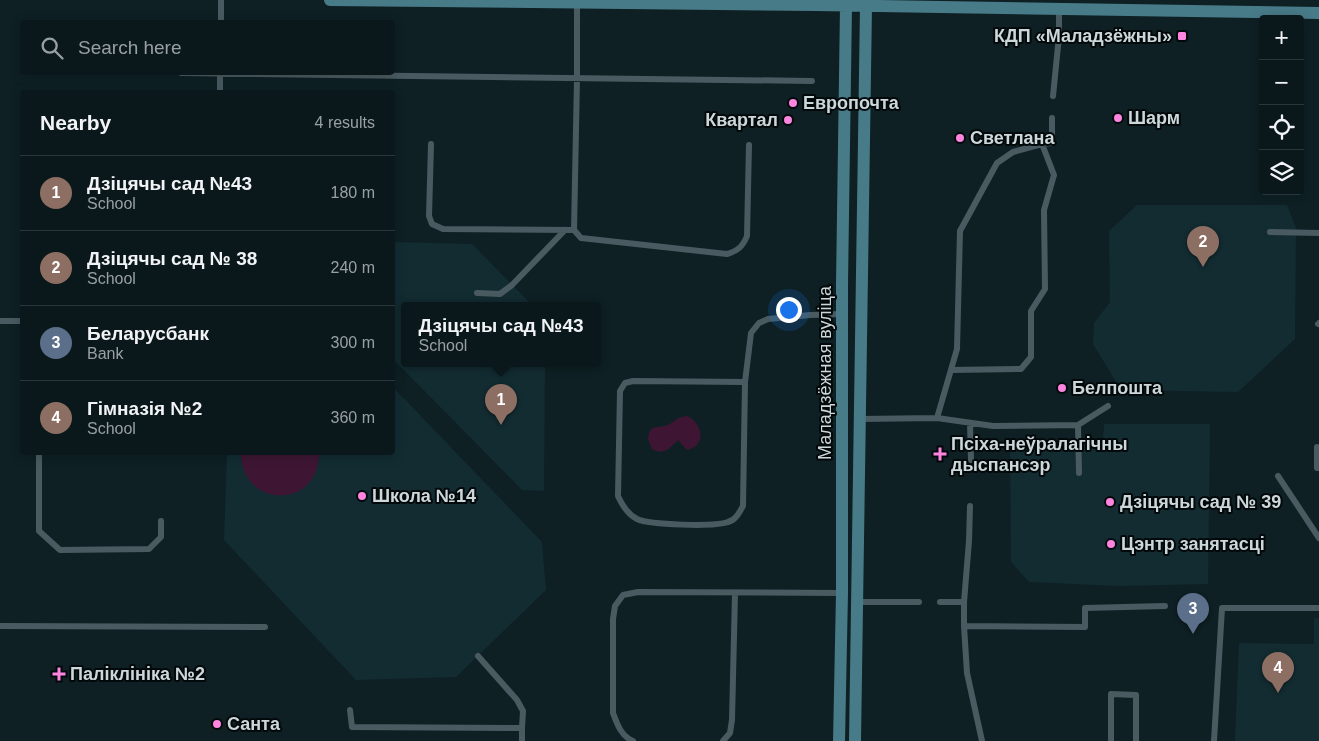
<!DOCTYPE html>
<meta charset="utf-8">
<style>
body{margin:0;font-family:Arial,sans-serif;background:#182528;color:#f1f3f6}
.controls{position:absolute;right:15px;top:15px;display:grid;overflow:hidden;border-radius:5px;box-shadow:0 2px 12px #0003}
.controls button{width:45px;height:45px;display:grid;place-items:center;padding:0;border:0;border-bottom:1px solid #2a373a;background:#0a181b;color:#f1f3f6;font:25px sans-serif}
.you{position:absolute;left:788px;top:309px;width:18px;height:18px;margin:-12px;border:4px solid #fff;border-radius:50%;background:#1a73e8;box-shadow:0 0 0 8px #1a73e833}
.badge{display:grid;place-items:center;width:32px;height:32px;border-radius:50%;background:#2563eb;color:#fff;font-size:16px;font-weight:700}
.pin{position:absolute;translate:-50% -41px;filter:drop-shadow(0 1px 2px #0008)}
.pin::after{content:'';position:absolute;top:26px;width:18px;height:15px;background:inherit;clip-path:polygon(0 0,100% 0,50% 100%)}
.popup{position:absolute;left:401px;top:302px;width:200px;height:65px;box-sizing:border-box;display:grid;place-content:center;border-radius:5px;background:#0a181b;filter:drop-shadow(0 1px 4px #0005);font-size:16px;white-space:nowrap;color:#99a0a3}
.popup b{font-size:19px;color:#f1f3f6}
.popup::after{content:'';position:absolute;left:50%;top:100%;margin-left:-10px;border:10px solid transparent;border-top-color:#0a181b}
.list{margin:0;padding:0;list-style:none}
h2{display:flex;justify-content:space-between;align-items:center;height:65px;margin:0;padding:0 20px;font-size:21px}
h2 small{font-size:16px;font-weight:400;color:#99a0a3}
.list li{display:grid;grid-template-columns:32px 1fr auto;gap:15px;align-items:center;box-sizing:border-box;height:75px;padding:0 20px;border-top:1px solid #2a373a}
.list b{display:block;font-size:19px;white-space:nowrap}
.list p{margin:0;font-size:16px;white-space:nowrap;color:#99a0a3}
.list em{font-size:16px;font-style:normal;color:#99a0a3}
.icon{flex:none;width:28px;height:28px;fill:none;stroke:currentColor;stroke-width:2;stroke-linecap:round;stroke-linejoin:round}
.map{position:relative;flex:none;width:1319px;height:741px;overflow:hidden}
.search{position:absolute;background:#0a181b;box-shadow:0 2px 12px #0003;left:20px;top:20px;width:375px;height:55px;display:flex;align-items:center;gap:12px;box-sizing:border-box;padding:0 18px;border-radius:5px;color:#99a0a3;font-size:19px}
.panel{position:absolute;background:#0a181b;box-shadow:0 2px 12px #0003;left:20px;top:90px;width:375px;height:365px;border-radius:5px}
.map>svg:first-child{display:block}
.built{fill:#122c32}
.green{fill:#3e1634}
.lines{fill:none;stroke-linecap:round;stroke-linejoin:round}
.service{stroke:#495b61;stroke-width:6}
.secondary{stroke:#487b88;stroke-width:12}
.poi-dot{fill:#fe85df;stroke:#03080a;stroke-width:2}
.labels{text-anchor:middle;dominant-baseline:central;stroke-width:4;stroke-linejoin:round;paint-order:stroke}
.poi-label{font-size:18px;font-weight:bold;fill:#ccd7da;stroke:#03080a;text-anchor:start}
.street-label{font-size:18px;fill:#ccd7da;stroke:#03080a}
</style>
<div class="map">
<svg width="1319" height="741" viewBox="0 0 1319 741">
<rect width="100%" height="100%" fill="#0e2024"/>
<!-- built -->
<path class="built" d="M1137,205H1287L1296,228L1295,339L1238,392L1121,390L1093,344L1094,323L1110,302L1109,231Z
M393,242L472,244L533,306H405V364H545L544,491L522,490L393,359Z
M393,387L542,542L546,590L456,677L356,680L224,540L227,453L392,452Z
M1104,424H1210L1208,584L1120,586L1029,582L1011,562L1010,441H1103Z
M1314,618H1319V741H1235L1239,643L1314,644Z"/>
<!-- green -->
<path class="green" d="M687,416C703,423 707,446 687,450L678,440C670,448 664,456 652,449L648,439C650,425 655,428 665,426C672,425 675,417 687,416Z
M241,453H319C319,511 241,508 241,453Z"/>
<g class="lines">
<!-- service -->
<path class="service" d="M221,22V0
M220,72V92
M181,73L812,81
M1053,96L1059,36V8
M431,144L429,216L432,224L443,229L574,230L581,238L727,254C738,251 743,246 747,236L749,145
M574,230L577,79V3
M1270,232L1319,233
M477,293L500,294L512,285L565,230
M0,321H22
M1318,324L1319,323
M951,370L1021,369L1031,357V311L1045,289L1044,210L1054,175L1042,144L1052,143V118
M745,382L633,381L625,383L620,391L618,496C622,505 627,514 637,519C650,525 714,527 728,522C736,520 739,513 743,506L745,382L751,333L759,323L768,319L810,315L843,314
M937,418L957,349L960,231L997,163L1013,152L1042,144
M860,419L937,418L993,426L1078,425L1108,406
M970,423L971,460
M1078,425L1079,473
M1317,447V468H1319
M39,452V531L60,550L149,549L161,537V521
M1278,476L1319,538
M970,506L969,541L964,602V626L967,673L982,741
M856,602H919
M940,602H964
M0,626L265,627
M964,626L1085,627V608L1165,606
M478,656L517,700L523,711L522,728
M350,710L352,727L522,728V741
M633,741C621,736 617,724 613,713V619L615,606L623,595L638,592L842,593
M723,741L730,733L732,720L735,593
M1111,741V694L1136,695V741
M1214,741L1222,608H1319"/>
<!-- secondary -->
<path class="secondary" d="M330,0L816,5L1319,13
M839,741L842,593V285L846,6L849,0
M855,741L866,6L864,0"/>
</g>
<!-- markers -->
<g class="poi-dot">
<rect x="1177" y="31" width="10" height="10" rx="2.5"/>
<circle cx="793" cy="103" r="5"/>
<circle cx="1118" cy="118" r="5"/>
<circle cx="788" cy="120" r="5"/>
<circle cx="960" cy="138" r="5"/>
<circle cx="1062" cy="388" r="5"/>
<path d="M937.5 446.5h5v5h5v5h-5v5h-5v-5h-5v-5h5z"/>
<circle cx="362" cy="496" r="5"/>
<circle cx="1110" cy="502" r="5"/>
<circle cx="1111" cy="544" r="5"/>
<path d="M56.5 666.5h5v5h5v5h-5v5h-5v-5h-5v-5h5z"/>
<circle cx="217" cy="724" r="5"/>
</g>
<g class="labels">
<!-- poi labels -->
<g class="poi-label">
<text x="1172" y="36" text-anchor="end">КДП «Маладзёжны»</text>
<text x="803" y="103">Европочта</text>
<text x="1128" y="118">Шарм</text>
<text x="778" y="120" text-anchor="end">Квартал</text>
<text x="970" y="138">Светлана</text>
<text x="1072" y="388">Белпошта</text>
<text x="951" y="444">Псіха-неўралагічны<tspan x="951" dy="21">дыспансэр</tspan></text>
<text x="372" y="496">Школа №14</text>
<text x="1120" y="502">Дзіцячы сад № 39</text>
<text x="1121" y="544">Цэнтр занятасці</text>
<text x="70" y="674">Паліклініка №2</text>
<text x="227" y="724">Санта</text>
</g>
<!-- street labels -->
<g class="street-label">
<text transform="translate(825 373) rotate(-90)">Маладзёжная вуліца</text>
</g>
</g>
</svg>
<div class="controls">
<button>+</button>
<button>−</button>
<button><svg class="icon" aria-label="locate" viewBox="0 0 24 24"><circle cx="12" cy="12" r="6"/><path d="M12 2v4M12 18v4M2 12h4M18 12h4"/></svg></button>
<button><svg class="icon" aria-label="layers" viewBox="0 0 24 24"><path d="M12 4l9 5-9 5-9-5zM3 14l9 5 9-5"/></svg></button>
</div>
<div class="you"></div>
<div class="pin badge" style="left:501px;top:425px;background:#8d6e63">1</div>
<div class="popup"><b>Дзіцячы сад №43</b>School</div>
<div class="pin badge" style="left:1203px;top:267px;background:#8d6e63">2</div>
<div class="pin badge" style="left:1193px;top:634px;background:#5c6f8a">3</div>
<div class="pin badge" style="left:1278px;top:693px;background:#8d6e63">4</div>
<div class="search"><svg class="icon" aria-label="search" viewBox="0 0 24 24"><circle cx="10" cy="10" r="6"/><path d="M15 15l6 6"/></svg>Search here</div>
<section class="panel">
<h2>Nearby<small>4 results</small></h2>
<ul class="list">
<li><span class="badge" style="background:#8d6e63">1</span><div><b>Дзіцячы сад №43</b><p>School</p></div><em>180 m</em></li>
<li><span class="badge" style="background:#8d6e63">2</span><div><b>Дзіцячы сад № 38</b><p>School</p></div><em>240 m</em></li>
<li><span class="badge" style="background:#5c6f8a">3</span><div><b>Беларусбанк</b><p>Bank</p></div><em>300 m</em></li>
<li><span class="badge" style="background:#8d6e63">4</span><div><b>Гімназія №2</b><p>School</p></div><em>360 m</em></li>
</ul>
</section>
</div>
